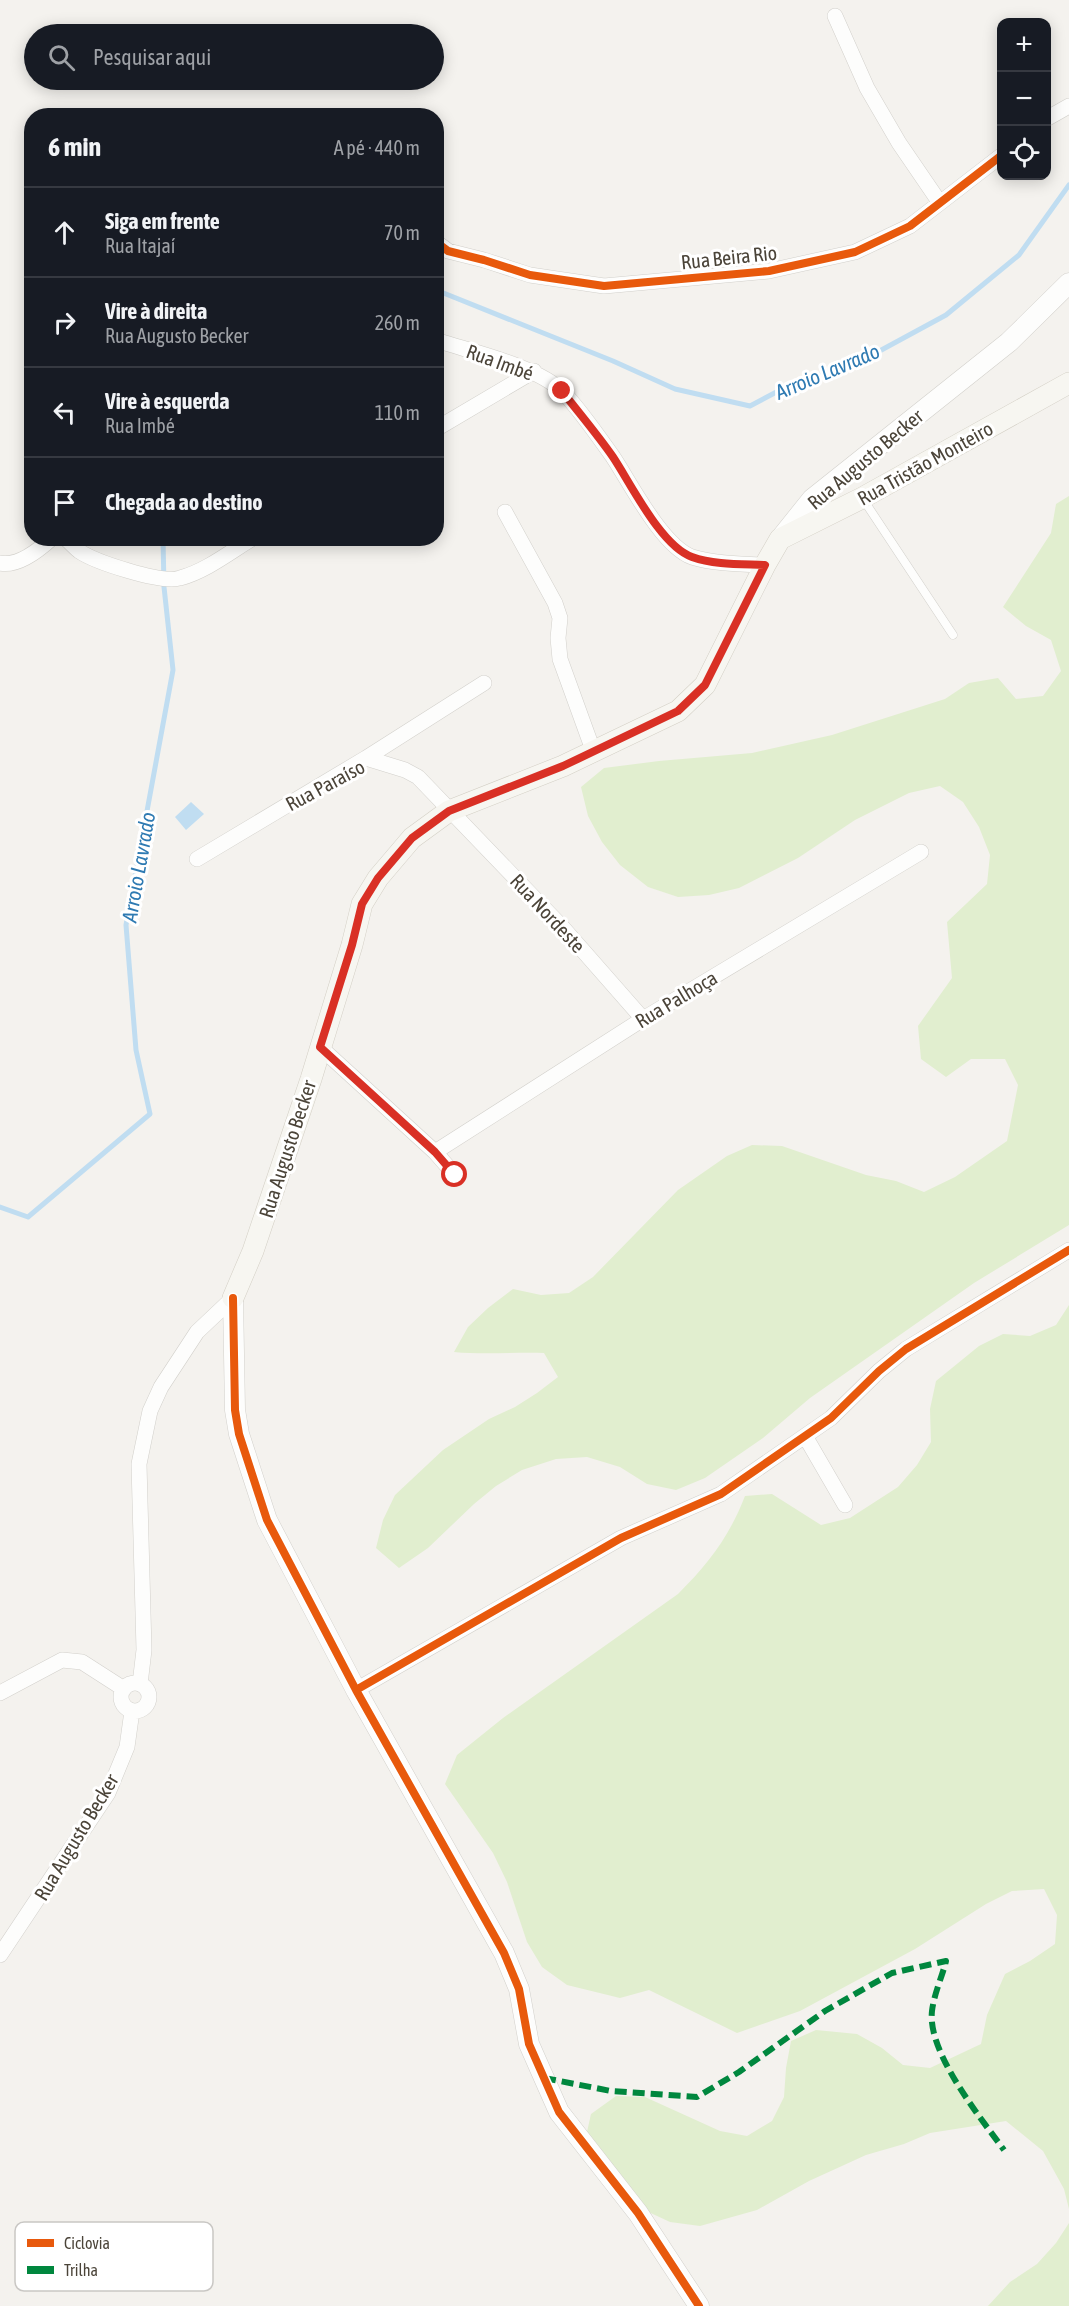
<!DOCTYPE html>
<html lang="pt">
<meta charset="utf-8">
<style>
body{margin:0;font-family:"Asap Condensed",sans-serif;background:#20242c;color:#f1f3f6}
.controls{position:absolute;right:18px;top:18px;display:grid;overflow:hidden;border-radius:12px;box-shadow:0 3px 15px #0003}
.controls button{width:54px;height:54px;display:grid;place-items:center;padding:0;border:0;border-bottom:2px solid #363941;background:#171b24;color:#f1f3f6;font:30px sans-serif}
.stop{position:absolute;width:18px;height:18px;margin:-14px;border:4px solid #d93025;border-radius:50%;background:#fff}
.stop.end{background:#d93025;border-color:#fff;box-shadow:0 2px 6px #0008}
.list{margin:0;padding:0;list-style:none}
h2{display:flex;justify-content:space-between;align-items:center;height:78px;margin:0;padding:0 24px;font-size:26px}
h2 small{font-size:20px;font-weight:400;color:#9ea1a6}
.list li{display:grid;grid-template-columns:39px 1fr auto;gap:18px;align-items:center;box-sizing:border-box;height:90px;padding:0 24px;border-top:2px solid #363941}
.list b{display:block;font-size:22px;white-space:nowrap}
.list p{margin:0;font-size:20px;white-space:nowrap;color:#9ea1a6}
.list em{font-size:20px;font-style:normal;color:#9ea1a6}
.icon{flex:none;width:33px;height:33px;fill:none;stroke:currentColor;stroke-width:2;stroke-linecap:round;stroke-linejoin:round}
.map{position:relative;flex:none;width:1069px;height:2306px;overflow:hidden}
.search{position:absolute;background:#171b24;box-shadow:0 3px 15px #0003;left:24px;top:24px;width:420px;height:66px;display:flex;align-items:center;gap:15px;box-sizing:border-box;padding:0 21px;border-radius:33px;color:#9ea1a6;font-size:22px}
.panel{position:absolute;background:#171b24;box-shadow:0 3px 15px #0003;left:24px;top:108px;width:420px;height:438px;border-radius:24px}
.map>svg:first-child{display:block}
.green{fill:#e1eecf}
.water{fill:#c0ddf1}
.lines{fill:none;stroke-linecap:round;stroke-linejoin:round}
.stream{stroke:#c0ddf1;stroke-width:5}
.service-casing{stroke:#d2d0cb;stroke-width:9}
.minor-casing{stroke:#d2d0cb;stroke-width:16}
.tertiary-casing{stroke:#d2d0cb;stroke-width:21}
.secondary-casing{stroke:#d3cfc5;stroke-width:22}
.service{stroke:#fdfdfc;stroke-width:8}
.minor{stroke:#fdfdfc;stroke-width:15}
.tertiary{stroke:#fdfdfc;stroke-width:20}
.secondary{stroke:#f7f6f1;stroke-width:21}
.quiet{stroke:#00873e;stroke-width:6;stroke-dasharray:12 6;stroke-linecap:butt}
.cycleway-casing{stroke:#fff;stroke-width:11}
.cycleway{stroke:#e8590c;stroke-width:8}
.route{stroke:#d93025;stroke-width:8}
.labels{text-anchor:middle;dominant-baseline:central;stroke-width:6;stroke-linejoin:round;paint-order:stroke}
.street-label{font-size:20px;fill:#4b4439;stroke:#fff}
.water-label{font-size:21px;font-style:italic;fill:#2e7ab2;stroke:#fff}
.key{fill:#fff;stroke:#c9c7c4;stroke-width:1.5}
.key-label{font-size:16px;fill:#4b4439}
</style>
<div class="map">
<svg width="1069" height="2306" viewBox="0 0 1069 2306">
<rect width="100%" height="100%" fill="#f4f2ee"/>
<!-- green -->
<path class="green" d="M1069,496V1225L974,1283L810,1398L763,1438L705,1478L676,1490L647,1484L620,1467L587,1457L556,1459L522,1470L496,1486L474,1504L428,1548L399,1568L376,1548L383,1520L395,1495L443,1450L489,1419L515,1407L537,1393L558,1377L544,1353C514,1352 484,1355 454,1352L468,1327L488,1308L513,1289L541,1295L569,1293L593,1277L678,1190L727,1156L752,1145L782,1146L866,1175L896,1181L924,1192L955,1177L1007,1141L1018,1085L1005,1059H971L946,1077L921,1059L918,1026L952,978L947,922L987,884L990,855L979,827L963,802L940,786L909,793L855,820L798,858L739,888L709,895L678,897L648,887L620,865L602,842L588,816L581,787L604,768L659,761L752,753L832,735L945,699L969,683L998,678L1016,699L1043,696L1061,671L1051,640L1026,626L1003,607L1051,533L1056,504Z
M1069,1305V2209L1064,2189L1043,2151L1006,2121L930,2133L904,2144L866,2155L809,2181L757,2210L700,2226L670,2222L642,2209L585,2141L591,2114L616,2096L645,2097L720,2131L747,2136L772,2121L784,2097L786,2068L791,2041L816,2030L857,2034L882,2048L903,2065L930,2068L981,2044L987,2015L1005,1974L1030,1961L1055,1944L1057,1915L1044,1889L1012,1891L986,1904L915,1949L800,2011L737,2033L649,1990L620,1998L567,1985L542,1967L527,1942L507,1882L493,1853L445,1784L457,1755L503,1718L678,1594C709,1563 729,1537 745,1496L772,1494L821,1525L850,1518L898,1487L917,1465L931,1442L930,1409L936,1381L979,1346L1003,1334L1030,1336L1056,1325Z
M1069,2223V2306H988L1010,2282L1037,2264L1056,2243Z"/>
<!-- water -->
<path class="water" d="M191,802L204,814L186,830L175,817Z"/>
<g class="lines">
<!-- stream -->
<path class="stream" d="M436,290L613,361L675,389L750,406L801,379L850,367L946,315L1019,255L1069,185
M0,1207L28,1217L150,1114L136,1050L126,925L173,670L164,587L163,538"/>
<defs>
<path id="service" d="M863,499L953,635"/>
<path id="minor" d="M835,16L867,88L899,143L940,203
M1046,119L1069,106
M436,242L448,251L484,260L530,275L604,286L769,271L855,252L910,226L1002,155
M436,340C472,352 537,366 563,392C581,411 598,436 613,457C631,484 662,546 692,557C715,564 741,564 765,565
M436,429L534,371
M505,512L555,603L560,618L558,638L560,659L593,750
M65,538C70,542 74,547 79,551C95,562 162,584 180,578C206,571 230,552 253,538
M0,563C18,567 39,550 52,538
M366,758L484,683
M197,859L366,758L405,770L418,777L564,929L643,1019
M320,1047L435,1152L455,1175
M435,1152L643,1019L921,852
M805,1436L845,1505
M121 1697a14 14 0 1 1 28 0a14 14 0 1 1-28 0Z
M140,1684L144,1650L139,1464L150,1411L161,1387L197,1332L233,1298
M356,1690L621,1538L721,1494L831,1418L879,1371L906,1349L1069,1250
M0,1693L62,1660L82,1662L124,1689
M0,1955L108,1793L127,1747L132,1711"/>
<path id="tertiary" d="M780,539L812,499L1009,342L1069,283
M233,1298L235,1410L239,1434L267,1520L356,1690L504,1953L519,1989L529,2044L559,2112L638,2213L699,2306"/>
<path id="secondary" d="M233,1298L253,1251L311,1079L352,945L362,904L378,878L412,838L449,811L563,766L678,711L705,685L765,565L780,539L862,498L1069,383"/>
</defs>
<!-- service casing -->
<use href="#service" class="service-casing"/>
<!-- minor casing -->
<use href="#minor" class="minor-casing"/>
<!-- tertiary casing -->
<use href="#tertiary" class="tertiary-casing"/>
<!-- secondary casing -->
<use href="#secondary" class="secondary-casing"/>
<!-- service -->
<use href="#service" class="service"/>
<!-- minor -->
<use href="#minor" class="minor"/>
<!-- tertiary -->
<use href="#tertiary" class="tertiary"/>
<!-- secondary -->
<use href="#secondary" class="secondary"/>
<!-- quiet -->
<path class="quiet" d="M544,2078L611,2091L697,2097L739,2072L825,2011L892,1973L946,1961C942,1977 934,1994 932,2011C927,2052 980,2117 1004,2150"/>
<defs>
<path id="cycleway" d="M436,242L448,251L484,260L530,275L604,286L769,271L855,252L910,226L1002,155
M233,1298L235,1410L239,1434L267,1520L356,1690L504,1953L519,1989L529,2044L559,2112L638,2213L699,2306
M356,1690L621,1538L721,1494L831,1418L879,1371L906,1349L1069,1250"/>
</defs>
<!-- cycleway casing -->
<use href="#cycleway" class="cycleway-casing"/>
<!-- cycleway -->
<use href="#cycleway" class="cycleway"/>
</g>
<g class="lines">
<!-- route -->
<path class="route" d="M455,1175L435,1152L320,1047L352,945L362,904L378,878L412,838L449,811L563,766L678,711L705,685L765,565C741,564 714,565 692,557C661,546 631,484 613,457C597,434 579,413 562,391"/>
</g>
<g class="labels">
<!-- street labels -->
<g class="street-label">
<text transform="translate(729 257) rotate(-6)">Rua Beira Rio</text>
<text transform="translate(500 362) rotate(20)">Rua Imbé</text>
<text transform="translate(865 459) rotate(-40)">Rua Augusto Becker</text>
<text transform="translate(925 463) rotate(-29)">Rua Tristão Monteiro</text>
<text transform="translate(325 785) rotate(-28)">Rua Paraíso</text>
<text transform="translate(548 913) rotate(47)">Rua Nordeste</text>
<text transform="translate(676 999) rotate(-31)">Rua Palhoça</text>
<text transform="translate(287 1149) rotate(-72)">Rua Augusto Becker</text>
<text transform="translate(76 1837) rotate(-59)">Rua Augusto Becker</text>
</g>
<!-- water labels -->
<g class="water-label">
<text transform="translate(827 371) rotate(-23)">Arroio Lavrado</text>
<text transform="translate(138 867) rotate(-80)">Arroio Lavrado</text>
</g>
</g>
<!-- legend -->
<rect x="15" y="2222" width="198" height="69" rx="9" class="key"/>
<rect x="27" y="2239" width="27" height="8" fill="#e8590c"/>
<rect x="27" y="2266" width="27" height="8" fill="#00873e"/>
<g class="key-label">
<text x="64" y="2249">Ciclovia</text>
<text x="64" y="2276">Trilha</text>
</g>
</svg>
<div class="controls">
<button>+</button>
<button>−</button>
<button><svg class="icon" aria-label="locate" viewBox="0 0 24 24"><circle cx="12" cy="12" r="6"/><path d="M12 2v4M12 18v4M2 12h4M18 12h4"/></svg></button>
</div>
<div class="stop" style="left:455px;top:1175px"></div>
<div class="stop end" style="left:562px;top:391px"></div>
<div class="search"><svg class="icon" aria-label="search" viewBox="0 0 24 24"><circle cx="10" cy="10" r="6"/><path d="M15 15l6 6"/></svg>Pesquisar aqui</div>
<section class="panel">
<h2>6 min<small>A pé · 440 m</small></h2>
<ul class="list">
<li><svg class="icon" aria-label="ahead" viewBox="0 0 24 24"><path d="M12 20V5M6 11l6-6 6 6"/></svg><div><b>Siga em frente</b><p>Rua Itajaí</p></div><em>70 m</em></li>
<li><svg class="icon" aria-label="right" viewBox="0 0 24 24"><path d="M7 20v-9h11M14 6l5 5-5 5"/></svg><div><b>Vire à direita</b><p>Rua Augusto Becker</p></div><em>260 m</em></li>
<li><svg class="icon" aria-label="left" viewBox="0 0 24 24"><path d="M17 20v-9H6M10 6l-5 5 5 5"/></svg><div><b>Vire à esquerda</b><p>Rua Imbé</p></div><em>110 m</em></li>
<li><svg class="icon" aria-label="arrive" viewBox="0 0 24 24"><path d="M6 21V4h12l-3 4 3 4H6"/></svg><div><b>Chegada ao destino</b></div></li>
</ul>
</section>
</div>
